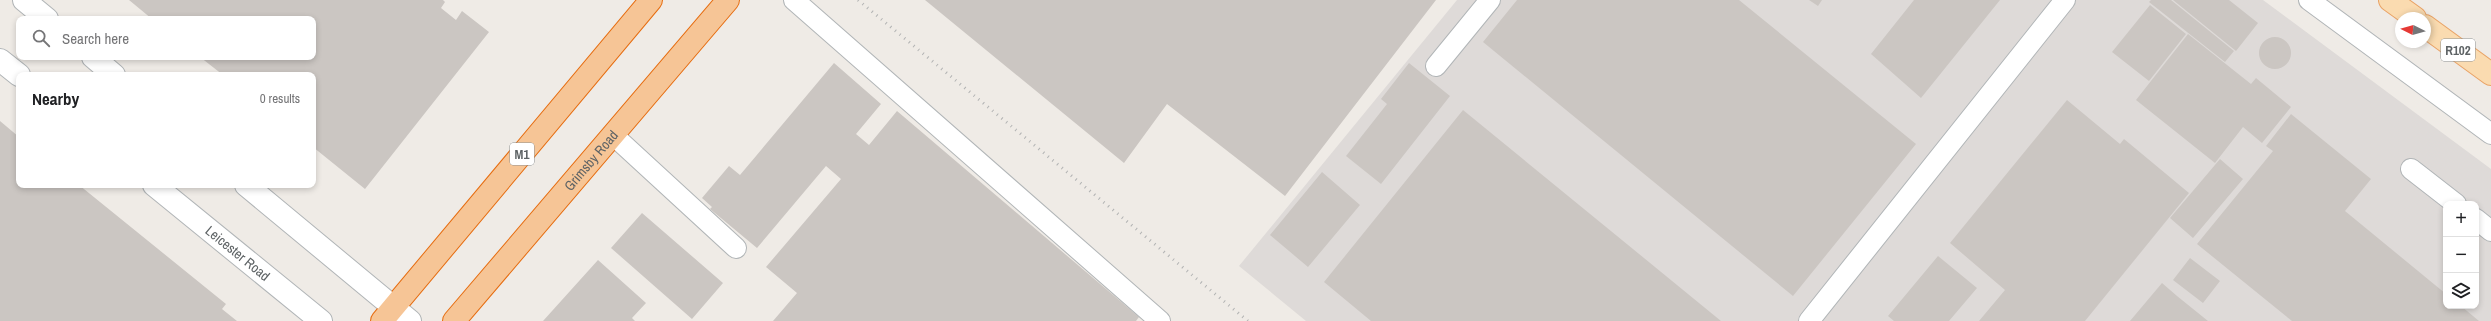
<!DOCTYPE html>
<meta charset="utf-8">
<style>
body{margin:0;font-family:"Archivo Narrow",sans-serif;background:#f2f2f2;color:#202124}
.controls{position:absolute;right:12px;bottom:12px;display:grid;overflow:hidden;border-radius:8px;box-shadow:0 2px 6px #0003}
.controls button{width:36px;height:36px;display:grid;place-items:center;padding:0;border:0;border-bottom:1px solid #e0e0e0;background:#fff;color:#202124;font:20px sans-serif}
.compass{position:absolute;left:2395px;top:12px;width:36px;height:36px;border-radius:50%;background:#fff;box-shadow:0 2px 6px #0003;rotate:275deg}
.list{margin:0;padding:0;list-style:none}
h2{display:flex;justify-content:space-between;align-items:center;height:52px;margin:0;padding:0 16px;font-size:17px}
h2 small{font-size:13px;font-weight:400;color:#757577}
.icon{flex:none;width:22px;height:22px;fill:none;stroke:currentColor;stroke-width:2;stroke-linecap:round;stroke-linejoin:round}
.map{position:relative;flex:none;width:2491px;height:321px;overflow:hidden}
.search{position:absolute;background:#fff;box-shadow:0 2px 6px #0003;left:16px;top:16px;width:300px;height:44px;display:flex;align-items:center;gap:10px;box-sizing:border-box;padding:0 14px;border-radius:8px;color:#757577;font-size:15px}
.panel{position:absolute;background:#fff;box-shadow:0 2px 6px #0003;left:16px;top:72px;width:300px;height:116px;border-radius:8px}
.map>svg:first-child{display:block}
.industrial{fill:#dedad8;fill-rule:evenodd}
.building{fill:#cbc6c2}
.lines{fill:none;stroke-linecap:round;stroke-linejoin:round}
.lane-casing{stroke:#b1b5b7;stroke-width:22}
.street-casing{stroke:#b1b5b7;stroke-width:24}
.primary-casing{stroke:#e9a265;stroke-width:24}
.highway-casing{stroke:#e66c0f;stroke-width:24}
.lane{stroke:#fff;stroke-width:20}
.street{stroke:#fff;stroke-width:22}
.primary{stroke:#fadbb0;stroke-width:22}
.highway{stroke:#f6c596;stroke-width:22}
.rail{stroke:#b2b3b3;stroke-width:3;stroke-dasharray:1 5;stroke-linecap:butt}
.labels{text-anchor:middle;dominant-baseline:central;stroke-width:3;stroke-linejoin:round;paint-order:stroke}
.shield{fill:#fff;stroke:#8e9293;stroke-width:1}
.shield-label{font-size:13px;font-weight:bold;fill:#5e6365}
.street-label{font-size:14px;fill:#5e6365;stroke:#fff}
</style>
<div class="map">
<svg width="2491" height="321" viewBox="0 0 2491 321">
<rect width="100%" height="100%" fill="#efebe6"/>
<!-- industrial -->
<path class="industrial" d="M1457,0H2263L2491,169V321H1306L1239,266ZM2446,204H2476V306H2446Z"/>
<!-- building -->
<path class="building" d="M129,0H443L445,2L441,8L456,20L462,11L489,32L365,189L313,147V75H223L200,57H313V19H152Z
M925,0H1436L1285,196L1167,104L1124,163Z
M1517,0H1739L1916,144L1793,296L1483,42Z
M1809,0H1822L1818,6Z
M1914,0H2000L1921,98L1871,54Z
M2151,0H2171L2234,51L2225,62L2149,2Z
M2173,0H2229L2258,23L2236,51Z
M2150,5L2186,34L2149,81L2112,52Z
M2188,34L2251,84L2256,78L2291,107L2262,143L2243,127L2215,163L2136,100Z
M2259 53a16 16 0 1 1 32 0a16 16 0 1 1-32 0Z
M834,63L881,104L856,134L869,145L897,111L1139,317L1136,321H773L797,293L766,267L841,179L826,166L757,248L710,209L712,207L702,198L729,166L740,175Z
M1409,63L1450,96L1381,184L1346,156L1387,104L1381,99Z
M2067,100L2120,144L2124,139L2189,193L2085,321H1979L2005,290L1950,243Z
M1463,110L1721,321H1371L1324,282Z
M2291,114L2371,179L2345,211L2446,294V306H2461L2479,321H2292L2197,244L2273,151L2266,146Z
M0,121L19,137V185H79L226,304L222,309L237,321H0Z
M2220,159L2243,179L2193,238L2170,218Z
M1322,172L1360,205L1308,267L1270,235Z
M642,213L723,283L692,319L611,248Z
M1938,256L1977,288L1949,321H1894L1888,316Z
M2190,258L2220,281L2203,303L2173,280Z
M598,260L646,303L632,318L635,321H543Z
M2162,283L2177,296L2208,321H2130Z"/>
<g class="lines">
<defs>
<path id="lane" d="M794,0L1160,321
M2309,0L2491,134
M1436,66L1490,0
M613,135L736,248
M2411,169L2456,204
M2476,219L2491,231
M1809,321L2065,0"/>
<g id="street">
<path d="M24,0L47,19"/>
<path d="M93,57L114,75"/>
<path d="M0,60L19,75"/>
<path id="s1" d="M154,185L321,321"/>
<path d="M246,185L410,321"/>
</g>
<path id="primary" d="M2390,0L2415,18
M2425,26L2491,74"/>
<g id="highway">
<path d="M382,321L651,0"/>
<path id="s2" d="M454,321L728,0"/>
</g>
</defs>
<!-- lane casing -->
<use href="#lane" class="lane-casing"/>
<!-- street casing -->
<use href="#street" class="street-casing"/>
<!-- primary casing -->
<use href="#primary" class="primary-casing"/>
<!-- highway casing -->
<use href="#highway" class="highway-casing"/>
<!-- lane -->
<use href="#lane" class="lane"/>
<!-- street -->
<use href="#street" class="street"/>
<!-- primary -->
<use href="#primary" class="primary"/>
<!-- highway -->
<use href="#highway" class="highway"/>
<!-- rail -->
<path class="rail" d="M858,0L1248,321"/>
</g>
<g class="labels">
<!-- shield labels -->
<g class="shield">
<rect x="2441" y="39" width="34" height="22" rx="3"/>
<rect x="510" y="143" width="24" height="22" rx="3"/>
</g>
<g class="shield-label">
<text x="2458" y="50">R102</text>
<text x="522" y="154">M1</text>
</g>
<!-- street labels -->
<g class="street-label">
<text stroke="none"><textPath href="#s2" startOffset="211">Grimsby Road</textPath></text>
<text stroke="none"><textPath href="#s1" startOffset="108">Leicester Road</textPath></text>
</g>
</g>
</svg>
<div class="controls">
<button>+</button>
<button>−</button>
<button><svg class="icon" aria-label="layers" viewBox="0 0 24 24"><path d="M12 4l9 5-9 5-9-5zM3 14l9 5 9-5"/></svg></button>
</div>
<svg class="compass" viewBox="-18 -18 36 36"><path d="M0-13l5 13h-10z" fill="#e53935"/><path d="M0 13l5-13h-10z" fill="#757577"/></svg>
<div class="search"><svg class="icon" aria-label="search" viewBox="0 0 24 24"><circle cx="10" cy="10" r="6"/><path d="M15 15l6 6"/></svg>Search here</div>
<section class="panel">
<h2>Nearby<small>0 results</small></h2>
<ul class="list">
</ul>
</section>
</div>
